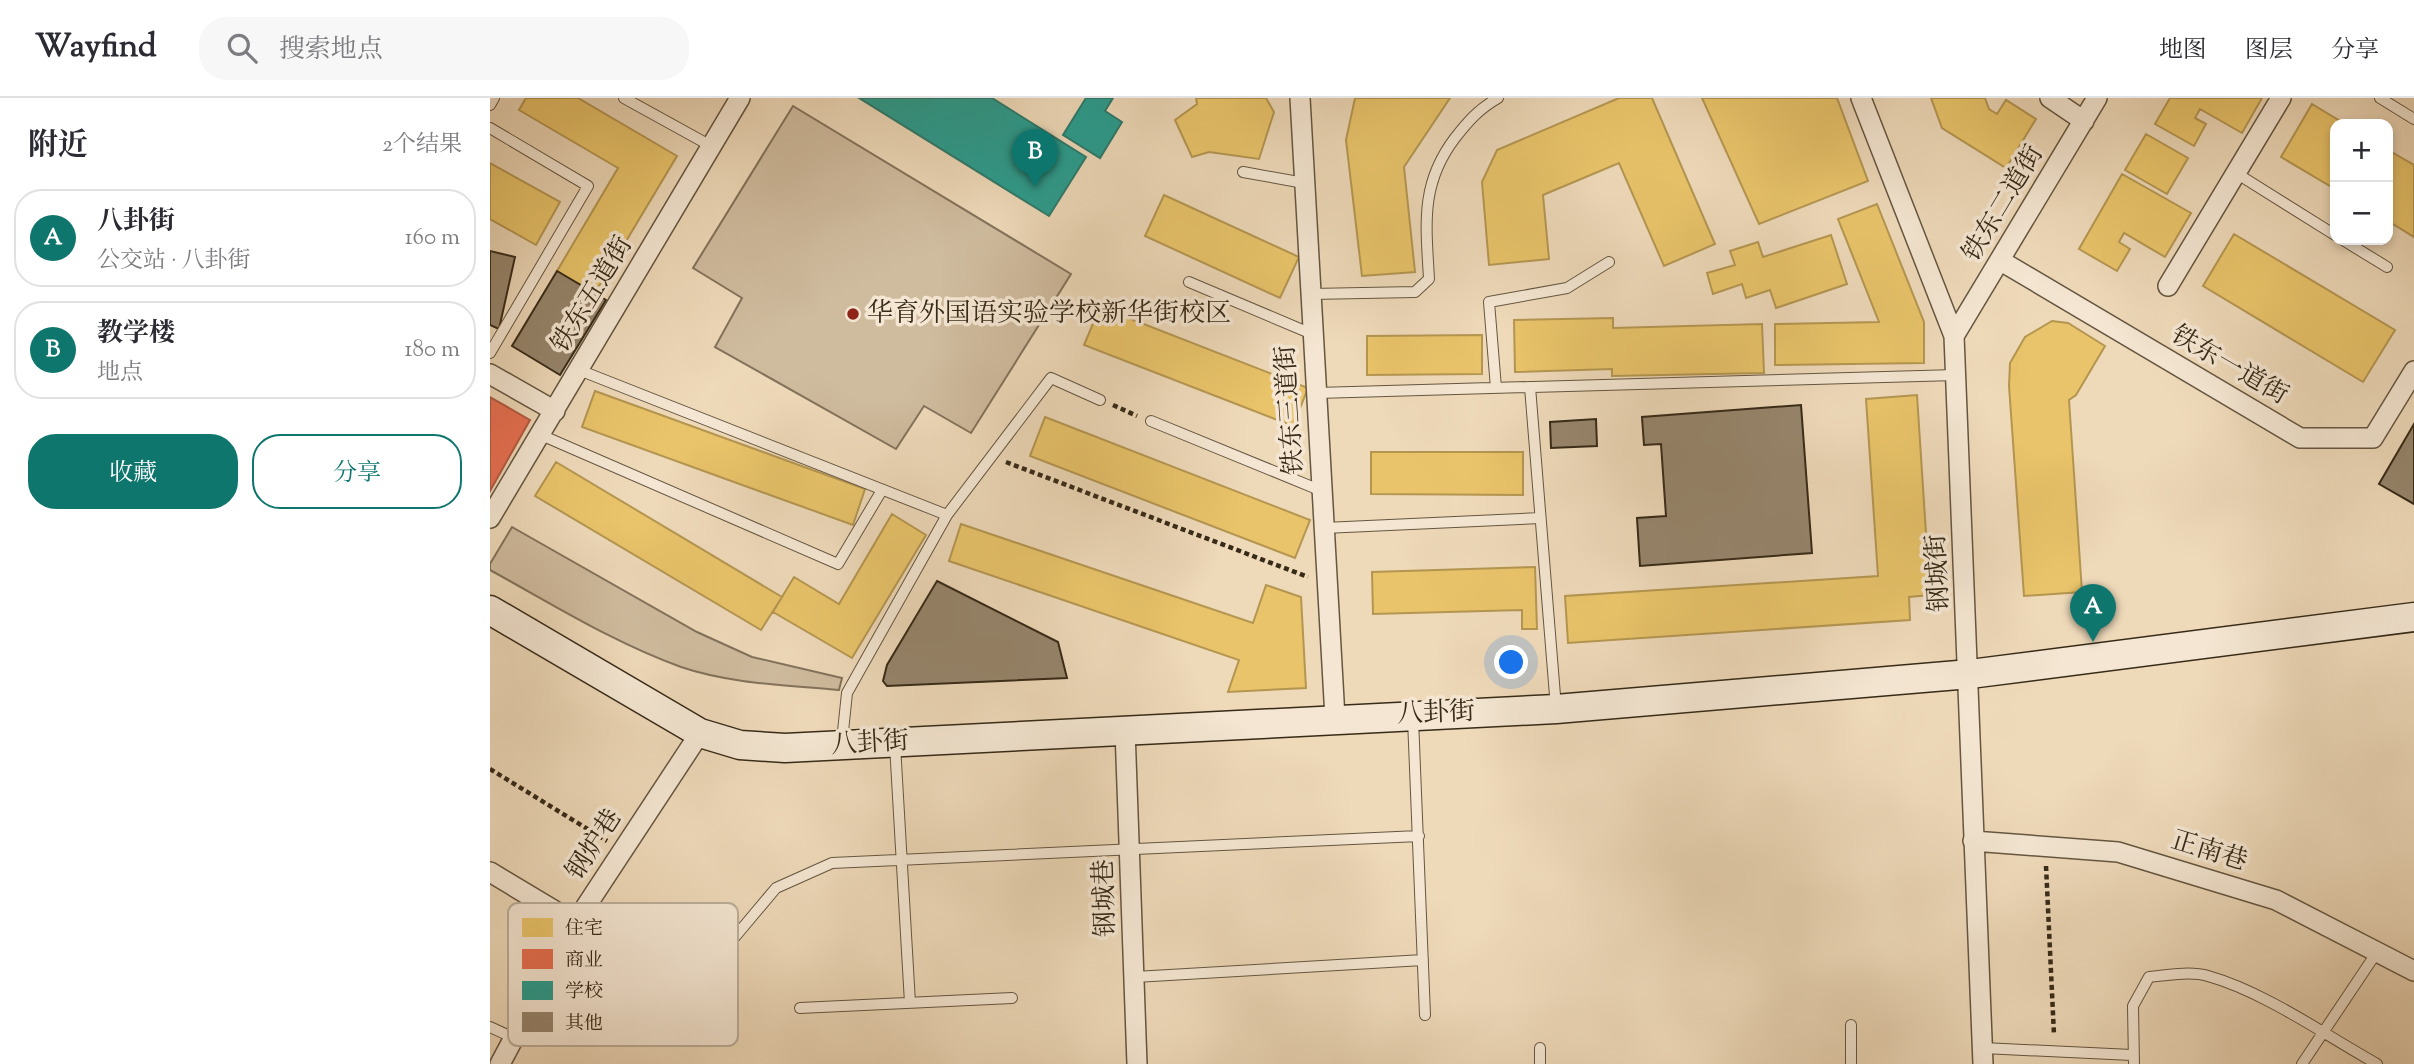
<!DOCTYPE html>
<html lang="zh">
<meta charset="utf-8">
<style>
body{margin:0;font-family:"Sorts Mill Goudy","Noto Serif SC",serif;background:#f7f7f7;color:#2b2b33}
.controls{position:absolute;right:21px;top:21px;display:grid;overflow:hidden;border-radius:14px;box-shadow:0 4px 10px #0003}
.controls button{width:63px;height:63px;display:grid;place-items:center;padding:0;border:0;border-bottom:2px solid #e1e1e2;background:#fff;color:#2b2b33;font:35px sans-serif}
.you{position:absolute;left:1022px;top:565px;width:24px;height:24px;margin:-18px;border:5px solid #fff;border-radius:50%;background:#1a73e8;box-shadow:0 0 0 10px #1a73e833}
.badge{display:grid;place-items:center;width:46px;height:46px;border-radius:50%;background:#0f766e;color:#fff;font-size:23px;font-weight:700}
.pin{position:absolute;translate:-50% -58px;filter:drop-shadow(0 2px 4px #0008)}
.pin::after{content:'';position:absolute;top:37px;width:24px;height:21px;background:inherit;clip-path:polygon(0 0,100% 0,50% 100%)}
.list{margin:0;padding:0;list-style:none}
h2{display:flex;justify-content:space-between;align-items:center;height:91px;margin:0;padding:0 28px;font-size:30px}
h2 small{font-size:23px;font-weight:400;color:#7c7c81}
.list li{display:grid;grid-template-columns:46px 1fr auto;gap:21px;align-items:center;box-sizing:border-box;height:98px;margin:0 14px 14px;padding:0 14px;border:2px solid #e1e1e2;border-radius:28px}
.list b{display:block;font-size:26px;white-space:nowrap}
.list p{margin:0;font-size:23px;white-space:nowrap;color:#7c7c81}
.list em{font-size:23px;font-style:normal;color:#7c7c81}
.actions{display:flex;gap:14px;padding:21px 28px}
.actions a{flex:1;padding:16px 0;border:2px solid #0f766e;border-radius:28px;text-align:center;font-size:24px;color:#0f766e}
.actions .main{background:#0f766e;color:#fff}
.icon{flex:none;width:38px;height:38px;fill:none;stroke:currentColor;stroke-width:2;stroke-linecap:round;stroke-linejoin:round}
.map{position:relative;flex:none;width:1924px;height:966px;overflow:hidden}
header{display:flex;align-items:center;gap:42px;box-sizing:border-box;height:98px;padding:0 35px;background:#fff;border-bottom:2px solid #e1e1e2}
header strong{font-size:33px}
nav{display:flex;gap:38px;margin-inline-start:auto;font-size:24px}
.search{width:490px;height:63px;background:#f7f7f7;display:flex;align-items:center;gap:18px;box-sizing:border-box;padding:0 24px;border-radius:28px;color:#7c7c81;font-size:26px}
main{display:flex}
aside{flex:1;background:#fff}
.map>svg:first-child{display:block}
.green{fill:#cfbb9e;stroke:#83725b;stroke-width:2}
.homes{fill:#e9c46a;stroke:#b49651;stroke-width:2}
.shops{fill:#e76f51;stroke:#b25a40;stroke-width:2}
.schools{fill:#2a9d8f;stroke:#2e7a6b;stroke-width:2}
.building{fill:#96856c;stroke:#372a18;stroke-width:2}
.lines{fill:none;stroke-linecap:round;stroke-linejoin:round}
.lane-casing{stroke:#655640;stroke-width:12}
.street-casing{stroke:#655640;stroke-width:22}
.secondary-casing{stroke:#372a18;stroke-width:31}
.path{stroke:#372a18;stroke-width:4.5;stroke-dasharray:5 3.5;stroke-linecap:butt}
.lane{stroke:#f4e6d2;stroke-width:10}
.street{stroke:#f4e6d2;stroke-width:19}
.secondary{stroke:#f4e6d2;stroke-width:28}
.poi-dot{fill:#8f2418;stroke:#f4e6d2;stroke-width:2.5}
.labels{text-anchor:middle;dominant-baseline:central;stroke-width:7;stroke-linejoin:round;paint-order:stroke}
.street-label{font-size:26px;fill:#372a18;stroke:#f4e6d2}
.poi-label{font-size:26px;fill:#372a18;stroke:#f4e6d2;text-anchor:start}
.key{fill:#f4e6d2;stroke:#bbae9a;stroke-width:2}
.key-label{font-size:19px;fill:#372a18}
</style>
<header>
<strong>Wayfind</strong>
<div class="search"><svg class="icon" aria-label="search" viewBox="0 0 24 24"><circle cx="10" cy="10" r="6"/><path d="M15 15l6 6"/></svg>搜索地点</div>
<nav><a>地图</a><a>图层</a><a>分享</a></nav>
</header>
<main>
<aside>
<h2>附近<small>2个结果</small></h2>
<ul class="list">
<li><span class="badge">A</span><div><b>八卦街</b><p>公交站 · 八卦街</p></div><em>160 m</em></li>
<li><span class="badge">B</span><div><b>教学楼</b><p>地点</p></div><em>180 m</em></li>
</ul>
<div class="actions"><a class="main">收藏</a><a>分享</a></div>
</aside>
<div class="map">
<svg width="1924" height="966" viewBox="0 0 1924 966">
<rect width="100%" height="100%" fill="#eed9b9"/>
<filter id="stains"><feTurbulence type="fractalNoise" baseFrequency=".00286" numOctaves="4"/><feColorMatrix values="0 0 0 0 .2 0 0 0 0 .09 0 0 0 0 .02 0 0 0 .5 -.17"/></filter>
<radialGradient id="worn" r=".72"><stop offset=".6" stop-color="#630" stop-opacity="0"/><stop offset="1" stop-color="#630" stop-opacity=".3"/></radialGradient>
<!-- green -->
<path class="green" d="M303,8L581,176L481,335L434,308L406,351L225,249L252,200L203,170Z
M22,429L207,534L262,559L352,580L349,592C297,587 241,586 191,569C124,545 62,506 0,472V466Z"/>
<!-- homes -->
<path class="homes" d="M36,0H88L187,58L105,195L67,173L128,70L29,12Z
M706,0H776L784,14L769,61L719,54L702,59L685,22L707,6Z
M865,0H960L914,69L925,174L872,178L856,42Z
M1129,0H1162L1225,146L1174,168L1129,65L1053,97L1059,161L999,167L992,84L1007,52Z
M1212,0H1347L1378,83L1269,126Z
M1441,0H1495L1499,11L1507,16L1516,2L1546,21L1516,70L1452,30Z
M1680,0H1772L1752,35L1710,11L1705,20L1716,26L1704,48L1665,26Z
M1822,6L1855,26H1845V91L1791,59Z
M1656,36L1698,60L1677,96L1635,72Z
M1898,52L1924,67V139L1898,123Z
M0,65L70,104L46,147L0,121Z
M1632,76L1701,115L1675,159L1634,135L1629,144L1640,151L1627,173L1589,151Z
M674,97L809,159L790,200L655,138Z
M1387,106L1434,224V265L1285,267V226L1389,224L1348,121Z
M1744,136L1905,232L1873,284L1713,188Z
M1341,137L1357,186L1286,210L1280,192L1256,200L1252,186L1223,196L1217,175L1245,167L1240,153L1268,144L1273,159Z
M610,209L818,290L803,328L594,247Z
M1123,220V230L1272,226L1274,275L1122,278V271L1025,274L1024,222Z
M1562,223L1578,225L1615,248L1586,297L1579,302L1592,494L1534,498L1519,288L1520,265L1535,239Z
M992,237V276L877,277V238Z
M105,293L375,391L363,427L92,329Z
M1427,297L1440,497L1419,499L1420,522L1078,545L1075,498L1388,478L1376,301Z
M555,319L820,422L805,460L540,358Z
M881,354H1033V397L881,396Z
M66,364L292,499L271,532L45,398Z
M402,416L436,437L362,560L283,514L304,479L349,506Z
M471,426L763,525L776,487L811,499L816,590L738,594L749,562L459,463Z
M1045,469L1047,531H1032V512L883,516L882,474Z"/>
<!-- shops -->
<path class="shops" d="M0,299L40,322L0,393Z"/>
<!-- schools -->
<path class="schools" d="M369,0H502L596,59L559,118Z
M596,0H623L615,13L632,24L610,60L573,37Z"/>
<!-- building -->
<path class="building" d="M0,153L25,159L9,231L0,227Z
M67,173L116,202L70,277L22,248Z
M1311,307L1322,455L1150,468L1147,420L1176,418L1171,346L1154,347L1152,319Z
M1106,321L1107,348L1061,350L1060,324Z
M1924,326V406L1889,386Z
M447,483L568,544L577,580L397,588L393,583L397,567Z"/>
<g class="lines">
<defs>
<path id="lane" d="M134,0L221,48
M1890,0L1924,21
M0,7L4,0
M0,30L98,88L0,255
M753,74L814,85
M1746,75L1845,137
M1853,142L1897,169
M699,184L822,236
M821,196L925,194L939,181C936,126 930,86 965,40C979,22 989,11 1008,0
M89,272L457,417
M1040,289L1066,610
M1006,290L999,204L1077,190L1119,164
M827,295L1466,277
M661,323L832,393
M51,337L348,466L392,392
M834,430L1050,420
M923,621L935,917
M352,643L357,595L457,417L561,280L610,302
M405,647L420,905
M85,825L211,899L244,840L286,790L342,765L929,738
M645,879L933,862
M310,910L522,900
M1361,927V966
M0,929L24,940
M1050,950V966
M1493,950L1642,957
M1644,966L1643,908L1659,879C1677,877 1701,873 1718,878C1775,894 1835,937 1887,966
M1812,966L1887,854"/>
<path id="street" d="M810,0L845,620
M1371,0L1464,238L1493,966
M1560,0L1594,23
M1511,163L1810,340H1883L1924,273
M1678,188L1791,0
M1464,238L1607,0
M0,276L65,313
M0,420L250,0
M635,632L647,966
M1483,743L1628,754L1786,802L1924,873
M0,774L85,825
M10,966L85,825L210,635"/>
<path id="secondary" d="M0,512L210,635L250,647L295,650L1066,611L1480,576L1924,519"/>
</defs>
<!-- lane casing -->
<use href="#lane" class="lane-casing"/>
<!-- street casing -->
<use href="#street" class="street-casing"/>
<!-- secondary casing -->
<use href="#secondary" class="secondary-casing"/>
<!-- path -->
<path class="path" d="M623,307L647,318
M516,364L818,479
M0,671L117,743
M1556,768L1564,937"/>
<!-- lane -->
<use href="#lane" class="lane"/>
<!-- street -->
<use href="#street" class="street"/>
<!-- secondary -->
<use href="#secondary" class="secondary"/>
</g>
<!-- markers -->
<circle class="poi-dot" cx="363" cy="216" r="7"/>
<g class="labels">
<!-- street labels -->
<g class="street-label">
<text transform="translate(1514 106) rotate(-59)">铁东二道街</text>
<text transform="translate(103 197) rotate(-59)">铁东五道街</text>
<text transform="translate(1739 268) rotate(30)">铁东一道街</text>
<text transform="translate(801 312) rotate(-94)">铁东三道街</text>
<text transform="translate(1449 475) rotate(-93)">钢城街</text>
<text transform="translate(946 616) rotate(-2)">八卦街</text>
<text transform="translate(380 646) rotate(-3)">八卦街</text>
<text transform="translate(105 747) rotate(-57)">钢炉巷</text>
<text transform="translate(1719 754) rotate(17)">正南巷</text>
<text transform="translate(616 800) rotate(-92)">钢城巷</text>
</g>
<!-- poi labels -->
<g class="poi-label">
<text x="377" y="216">华育外国语实验学校新华街校区</text>
</g>
</g>
<!-- legend -->
<rect x="18" y="805" width="230" height="143" rx="10" class="key"/>
<rect x="32" y="820" width="31" height="19" fill="#e9c46a"/>
<rect x="32" y="851" width="31" height="20" fill="#e76f51"/>
<rect x="32" y="883" width="31" height="19" fill="#2a9d8f"/>
<rect x="32" y="914" width="31" height="20" fill="#96856c"/>
<g class="key-label">
<text x="75" y="836">住宅</text>
<text x="75" y="868">商业</text>
<text x="75" y="899">学校</text>
<text x="75" y="931">其他</text>
</g>
<rect width="100%" height="100%" filter="url(#stains)"/>
<rect width="100%" height="100%" fill="url(#worn)"/>
</svg>
<div class="controls">
<button>+</button>
<button>−</button>
</div>
<div class="you"></div>
<div class="pin badge" style="left:1603px;top:544px">A</div>
<div class="pin badge" style="left:545px;top:89px">B</div>
</div>
</main>
